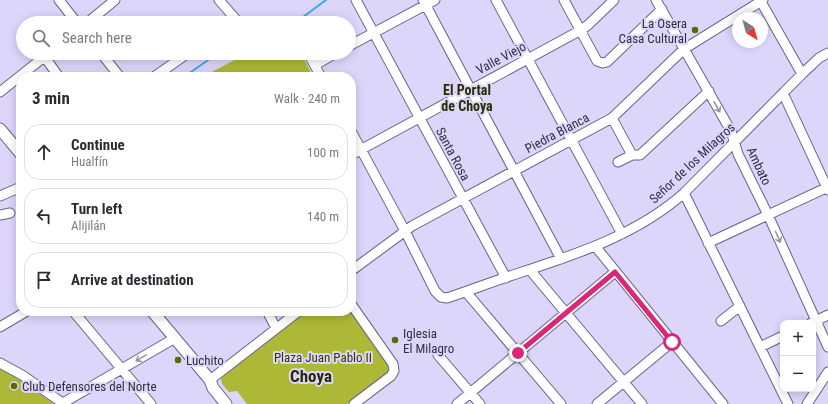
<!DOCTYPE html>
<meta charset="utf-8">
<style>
body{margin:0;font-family:"Roboto Condensed",sans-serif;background:#f7f7f7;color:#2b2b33}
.controls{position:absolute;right:12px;bottom:12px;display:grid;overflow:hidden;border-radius:8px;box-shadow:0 2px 10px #0003}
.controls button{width:36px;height:36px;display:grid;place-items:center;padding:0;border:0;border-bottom:1px solid #e1e1e2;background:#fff;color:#2b2b33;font:20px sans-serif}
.compass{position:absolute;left:732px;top:12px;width:36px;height:36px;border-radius:50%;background:#fff;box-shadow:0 2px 10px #0003;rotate:143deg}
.stop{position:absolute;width:12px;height:12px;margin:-9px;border:3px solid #db2777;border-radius:50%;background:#fff}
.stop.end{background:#db2777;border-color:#fff;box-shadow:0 1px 4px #0008}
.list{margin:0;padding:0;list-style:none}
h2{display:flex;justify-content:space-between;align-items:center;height:52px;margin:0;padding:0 16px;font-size:17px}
h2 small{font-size:13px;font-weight:400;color:#7c7c81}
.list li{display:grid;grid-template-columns:26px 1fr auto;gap:12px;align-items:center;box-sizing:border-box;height:56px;margin:0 8px 8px;padding:0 8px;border:1px solid #e1e1e2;border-radius:16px}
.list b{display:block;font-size:15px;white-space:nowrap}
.list p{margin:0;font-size:13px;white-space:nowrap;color:#7c7c81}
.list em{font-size:13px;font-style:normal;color:#7c7c81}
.icon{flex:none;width:22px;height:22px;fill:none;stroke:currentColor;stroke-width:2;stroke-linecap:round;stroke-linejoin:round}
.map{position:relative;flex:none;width:828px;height:404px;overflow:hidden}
.search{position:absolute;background:#fff;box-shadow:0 2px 10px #0003;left:16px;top:16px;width:340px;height:44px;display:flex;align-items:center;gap:10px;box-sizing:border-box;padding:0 14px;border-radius:22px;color:#7c7c81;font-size:15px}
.panel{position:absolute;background:#fff;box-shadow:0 2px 10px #0003;left:16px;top:72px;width:340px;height:244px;border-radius:16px}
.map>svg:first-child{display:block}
.green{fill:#adb837}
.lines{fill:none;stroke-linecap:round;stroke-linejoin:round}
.stream{stroke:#3ea9de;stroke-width:2}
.minor-casing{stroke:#6a6189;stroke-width:11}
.major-casing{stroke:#6a6189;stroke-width:13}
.minor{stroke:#fff;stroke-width:9}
.major{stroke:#fff;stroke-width:11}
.oneway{stroke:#9897a0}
.route{stroke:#db2777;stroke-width:5}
.poi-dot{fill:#5f6604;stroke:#ddd6fb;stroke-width:1.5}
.labels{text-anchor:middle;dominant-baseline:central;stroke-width:4;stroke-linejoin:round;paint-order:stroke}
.poi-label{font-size:13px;fill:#322f40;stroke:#ddd6fb;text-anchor:start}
.street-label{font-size:13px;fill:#322f40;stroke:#ddd6fb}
.park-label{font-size:13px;fill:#343800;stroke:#ddd6fb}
.neighbourhood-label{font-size:14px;font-weight:bold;fill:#292c03;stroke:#ddd6fb}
.district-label{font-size:17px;font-weight:bold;fill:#292c03;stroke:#ddd6fb}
</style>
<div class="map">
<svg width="828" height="404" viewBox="0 0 828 404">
<rect width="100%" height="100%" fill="#ddd6fb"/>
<!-- green -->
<path class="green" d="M248,53H301L313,77H202Z
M306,311H351L389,365L390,369L387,373L347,404H247L237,391L229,392L222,384L221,379L223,376Z
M0,369L11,374L54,404H0Z"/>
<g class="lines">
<!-- stream -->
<path class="stream" d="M295,23L326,0
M184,77L218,53"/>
<defs>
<path id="minor" d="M59,0L77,23
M219,0L239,23
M356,0L506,278
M423,0L561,259
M496,0L622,234
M564,0L597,61L603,63L607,62L662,9
M656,0L731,131L738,154L768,215L828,347
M760,0L802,74
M87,23L115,0
M349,46L435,0
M101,53L120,77
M308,53L321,77
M44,56L59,77
M315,65L336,53
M154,77L188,53
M0,92L49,53
M783,93L828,190
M612,118L632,155
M351,131L405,231L435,291L441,297L447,298C468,291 489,283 510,276C571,256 636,236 684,193L802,74L819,58L828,53
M351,155L581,30L588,25L614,0
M618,162L632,155H640L709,91
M684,193L788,404
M0,196L21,187
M0,215L10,213
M708,243L828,187
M595,246L723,404
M530,270L642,404
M351,271L412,226L612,118L684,49L763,0
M466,292L561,404
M351,304L393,364L394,371L391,376L354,404
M73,311L151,404
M267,311L276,328
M721,321L740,306
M811,323L828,315
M0,327L27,311
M760,347L783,336
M438,355L480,404
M0,363L22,375L64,404
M210,380L299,311
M63,403L175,338
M457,404L615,272
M597,404L672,342
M807,404L828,372"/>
<path id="major" d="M0,129L21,154
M152,311L210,380L213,388L226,404"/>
</defs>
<!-- minor casing -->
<use href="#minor" class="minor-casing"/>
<!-- major casing -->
<use href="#major" class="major-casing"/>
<!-- minor -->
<use href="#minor" class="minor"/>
<!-- major -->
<use href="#major" class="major"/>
</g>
<!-- one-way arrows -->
<defs><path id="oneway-shaft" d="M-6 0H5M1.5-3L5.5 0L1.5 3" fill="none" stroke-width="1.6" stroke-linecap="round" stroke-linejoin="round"/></defs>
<g class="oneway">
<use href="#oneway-shaft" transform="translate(717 107) rotate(61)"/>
<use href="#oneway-shaft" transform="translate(778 237) rotate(66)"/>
<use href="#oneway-shaft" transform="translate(141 358) rotate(149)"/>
</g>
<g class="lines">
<!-- route -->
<path class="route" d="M518,353L615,272L672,342"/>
</g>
<!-- markers -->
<g class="poi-dot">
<circle cx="695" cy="30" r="4"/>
<circle cx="395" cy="340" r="4"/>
<circle cx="178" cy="360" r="4"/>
<circle cx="14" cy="386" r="4"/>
</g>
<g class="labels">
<!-- poi labels -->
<g class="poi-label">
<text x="687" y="23" text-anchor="end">La Osera<tspan x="687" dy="15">Casa Cultural</tspan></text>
<text x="403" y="333">Iglesia<tspan x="403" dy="15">El Milagro</tspan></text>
<text x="186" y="360">Luchito</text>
<text x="22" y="386">Club Defensores del Norte</text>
</g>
<!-- street labels -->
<g class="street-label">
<text transform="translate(501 58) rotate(-28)">Valle Viejo</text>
<text transform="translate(557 133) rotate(-28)">Piedra Blanca</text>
<text transform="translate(453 154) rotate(62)">Santa Rosa</text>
<text transform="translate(692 163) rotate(-43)">Señor de los Milagros</text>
<text transform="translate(759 166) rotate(65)">Ambato</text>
</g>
<!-- park labels -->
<g class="park-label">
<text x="323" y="357">Plaza Juan Pablo II</text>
</g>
<!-- neighbourhood labels -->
<g class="neighbourhood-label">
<text x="467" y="90">El Portal<tspan x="467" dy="16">de Choya</tspan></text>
</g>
<!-- district labels -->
<g class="district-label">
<text x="311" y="376">Choya</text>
</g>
</g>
</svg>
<div class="controls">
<button>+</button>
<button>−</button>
</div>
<svg class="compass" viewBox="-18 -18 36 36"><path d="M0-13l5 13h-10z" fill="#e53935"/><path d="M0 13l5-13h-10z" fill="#7c7c81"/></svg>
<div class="stop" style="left:672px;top:342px"></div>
<div class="stop end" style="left:518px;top:353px"></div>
<div class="search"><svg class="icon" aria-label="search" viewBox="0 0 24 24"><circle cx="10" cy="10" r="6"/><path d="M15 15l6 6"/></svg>Search here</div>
<section class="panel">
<h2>3 min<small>Walk · 240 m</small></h2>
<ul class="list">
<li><svg class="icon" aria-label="ahead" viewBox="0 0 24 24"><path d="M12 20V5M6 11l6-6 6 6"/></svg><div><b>Continue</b><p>Hualfín</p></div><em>100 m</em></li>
<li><svg class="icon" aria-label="left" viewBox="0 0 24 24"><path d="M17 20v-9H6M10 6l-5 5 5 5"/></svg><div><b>Turn left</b><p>Alijilán</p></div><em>140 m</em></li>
<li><svg class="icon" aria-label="arrive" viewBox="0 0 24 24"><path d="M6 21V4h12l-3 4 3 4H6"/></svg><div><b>Arrive at destination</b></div></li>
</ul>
</section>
</div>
